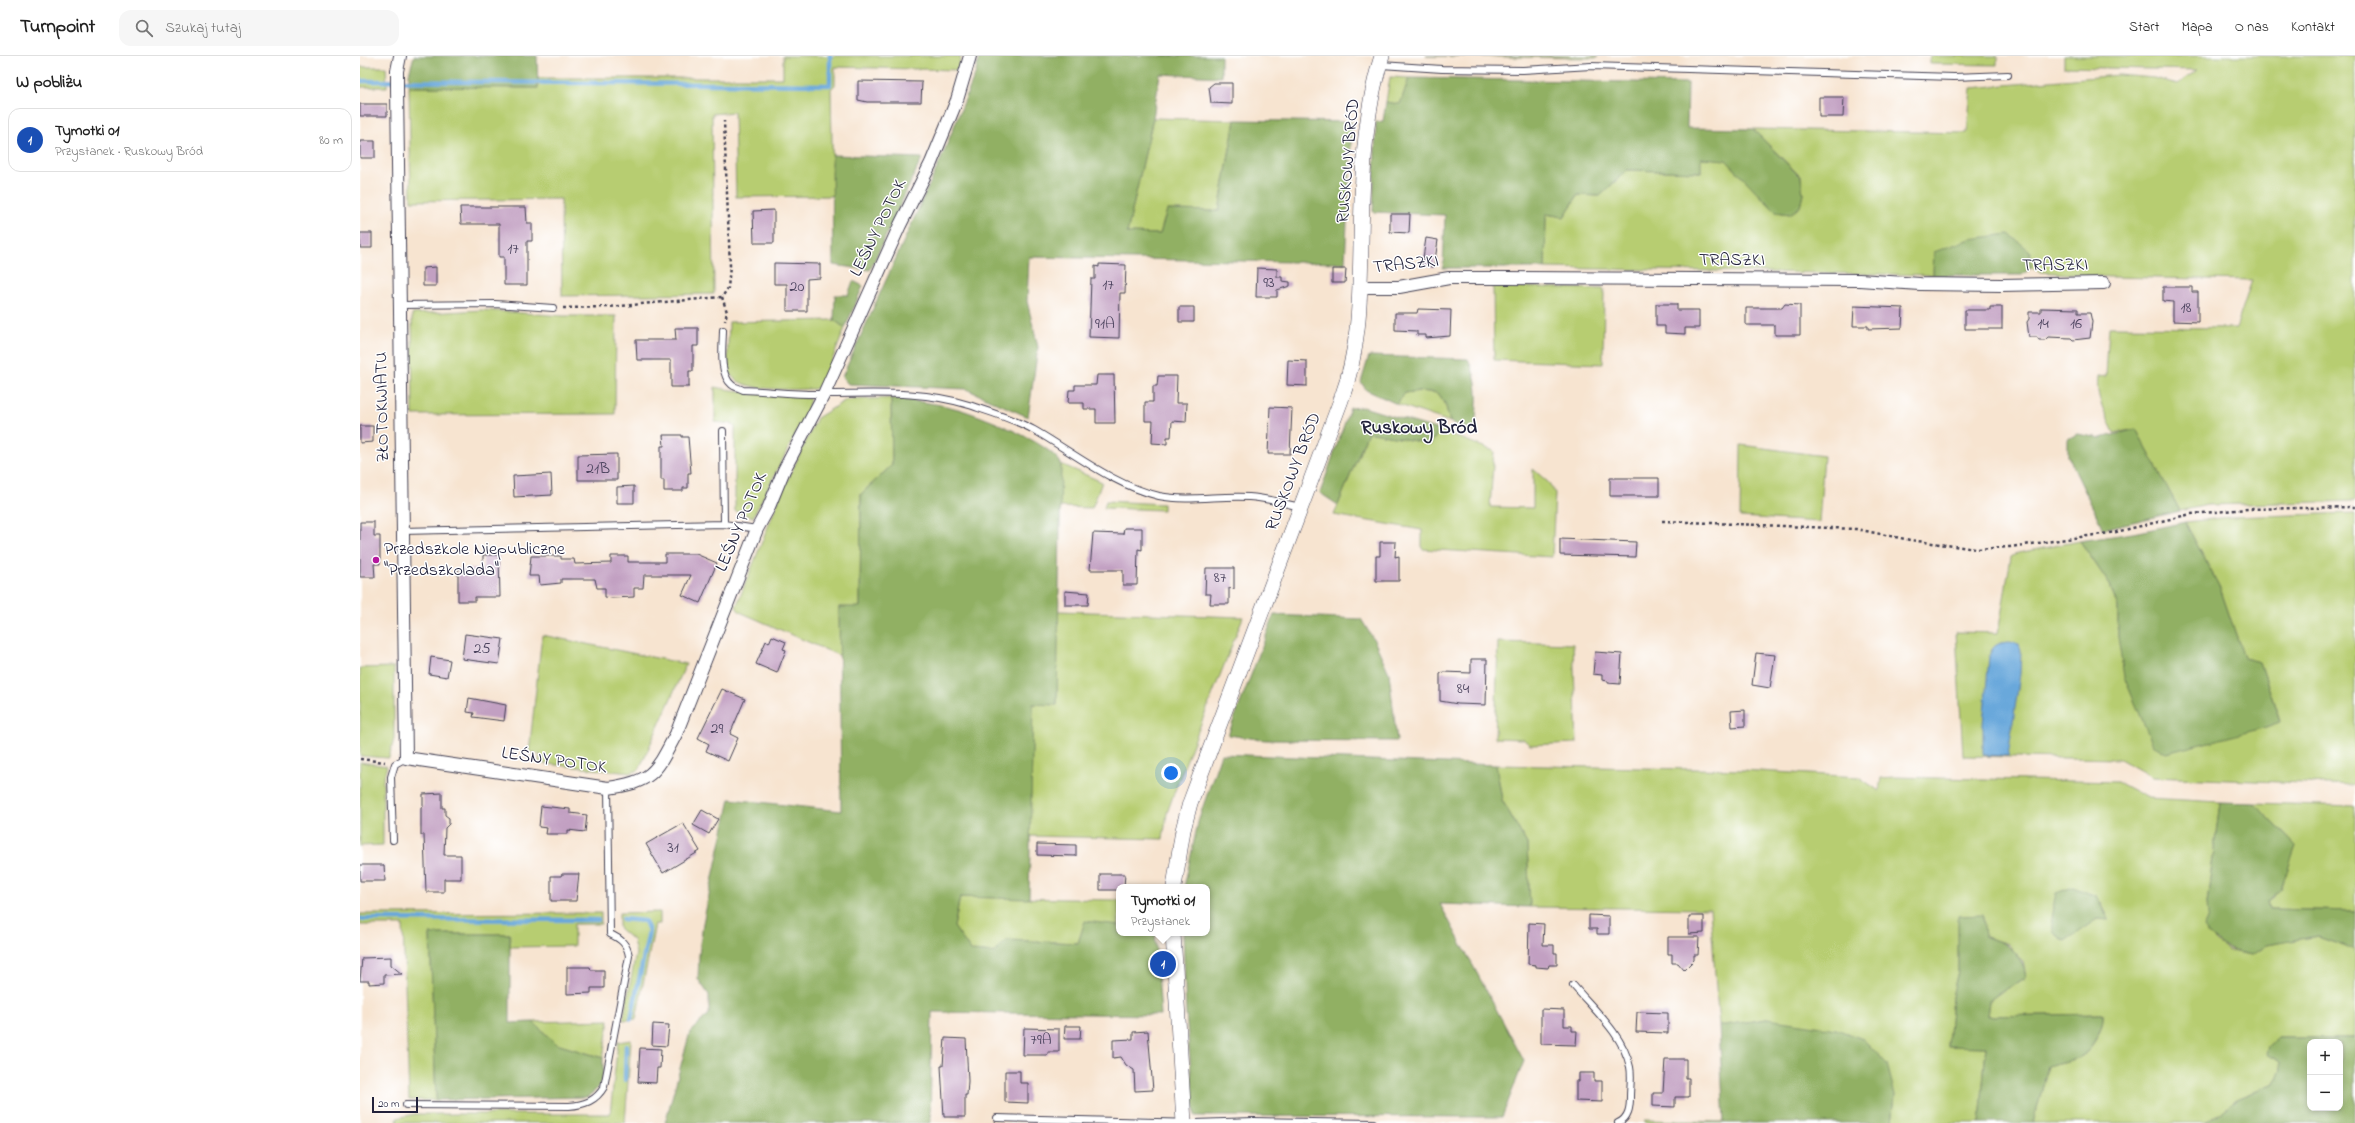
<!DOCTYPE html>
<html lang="pl">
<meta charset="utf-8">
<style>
body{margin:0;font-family:"Indie Flower",sans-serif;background:#f6f6f6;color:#222}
.controls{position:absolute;right:12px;bottom:12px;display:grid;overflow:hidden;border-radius:8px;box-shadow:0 2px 6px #0003}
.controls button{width:36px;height:36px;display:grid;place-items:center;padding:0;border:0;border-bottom:1px solid #e0e0e0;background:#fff;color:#222;font:20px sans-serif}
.scale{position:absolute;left:12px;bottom:10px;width:46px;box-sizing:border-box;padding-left:4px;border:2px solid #22223b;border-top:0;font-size:11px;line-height:14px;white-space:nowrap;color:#22223b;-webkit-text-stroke:3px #fff;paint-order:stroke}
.you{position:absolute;left:811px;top:717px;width:14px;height:14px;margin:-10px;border:3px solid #fff;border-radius:50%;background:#1a73e8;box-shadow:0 0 0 6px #1a73e833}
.badge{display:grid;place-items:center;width:26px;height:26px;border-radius:50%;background:#b5179e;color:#fff;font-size:13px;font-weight:700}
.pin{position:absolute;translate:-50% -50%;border:2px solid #fff;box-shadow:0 1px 4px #0006}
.popup{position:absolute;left:756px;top:828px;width:94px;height:52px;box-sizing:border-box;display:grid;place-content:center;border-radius:8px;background:#fff;filter:drop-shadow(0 1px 3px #0005);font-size:13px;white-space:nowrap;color:#767676}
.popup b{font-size:15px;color:#222}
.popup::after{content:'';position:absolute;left:50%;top:100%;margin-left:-8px;border:8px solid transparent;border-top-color:#fff}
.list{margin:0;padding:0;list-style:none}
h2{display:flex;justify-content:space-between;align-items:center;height:52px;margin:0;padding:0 16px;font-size:17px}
h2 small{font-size:13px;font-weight:400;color:#767676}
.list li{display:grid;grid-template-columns:26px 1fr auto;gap:12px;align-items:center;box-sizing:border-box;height:64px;margin:0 8px 8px;padding:0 8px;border:1px solid #e0e0e0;border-radius:12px}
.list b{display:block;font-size:15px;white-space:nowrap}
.list p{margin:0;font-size:13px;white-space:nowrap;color:#767676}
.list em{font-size:13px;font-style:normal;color:#767676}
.icon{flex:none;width:22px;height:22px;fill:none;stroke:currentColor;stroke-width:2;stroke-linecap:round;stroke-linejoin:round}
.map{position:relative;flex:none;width:1995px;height:1067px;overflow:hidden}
header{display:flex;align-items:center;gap:24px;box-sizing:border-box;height:56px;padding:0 20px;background:#fff;border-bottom:1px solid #e0e0e0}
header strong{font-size:19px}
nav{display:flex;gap:22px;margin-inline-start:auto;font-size:14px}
.search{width:280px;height:36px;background:#f6f6f6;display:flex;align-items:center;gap:10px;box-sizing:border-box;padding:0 14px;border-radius:12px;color:#767676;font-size:15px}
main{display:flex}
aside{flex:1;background:#fff}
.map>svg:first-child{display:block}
.green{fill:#b7cd71;stroke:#6c7856;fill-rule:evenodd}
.forest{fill:#91b063;stroke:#5a694f;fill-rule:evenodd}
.water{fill:#69a8db;stroke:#46658b}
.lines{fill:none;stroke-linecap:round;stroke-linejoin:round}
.stream{stroke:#69a8db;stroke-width:4.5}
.building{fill:#c2a0c2}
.service-casing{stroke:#423f51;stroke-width:8}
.minor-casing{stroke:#423f51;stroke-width:14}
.tertiary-casing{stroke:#423f51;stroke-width:16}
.path{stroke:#423f51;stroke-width:2.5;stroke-dasharray:3 3;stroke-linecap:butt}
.service{stroke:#fff;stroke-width:6}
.minor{stroke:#fff;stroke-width:12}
.tertiary{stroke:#fff;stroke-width:15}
.poi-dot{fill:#b5179e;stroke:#fff;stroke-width:1.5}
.labels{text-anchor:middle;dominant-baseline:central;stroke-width:3;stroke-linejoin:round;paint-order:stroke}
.number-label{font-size:16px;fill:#4a425d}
.street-label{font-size:18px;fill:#22223b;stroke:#fff}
.poi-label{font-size:18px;fill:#22223b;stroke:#fff;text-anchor:start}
.neighbourhood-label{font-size:19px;font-weight:bold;fill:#22223b;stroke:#fff}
</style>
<header>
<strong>Turnpoint</strong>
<div class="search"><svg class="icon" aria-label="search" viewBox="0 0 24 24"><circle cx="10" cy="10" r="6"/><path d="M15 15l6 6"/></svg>Szukaj tutaj</div>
<nav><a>Start</a><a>Mapa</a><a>O nas</a><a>Kontakt</a></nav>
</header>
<main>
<aside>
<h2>W pobliżu<small></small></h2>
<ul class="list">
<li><span class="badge" style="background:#1a4fb4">1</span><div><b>Tymotki 01</b><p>Przystanek · Ruskowy Bród</p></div><em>80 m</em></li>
</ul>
</aside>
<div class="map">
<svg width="1995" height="1067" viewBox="0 0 1995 1067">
<rect width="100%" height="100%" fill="#fff"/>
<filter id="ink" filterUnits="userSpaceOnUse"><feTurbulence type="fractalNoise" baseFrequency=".025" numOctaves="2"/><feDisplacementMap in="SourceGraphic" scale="8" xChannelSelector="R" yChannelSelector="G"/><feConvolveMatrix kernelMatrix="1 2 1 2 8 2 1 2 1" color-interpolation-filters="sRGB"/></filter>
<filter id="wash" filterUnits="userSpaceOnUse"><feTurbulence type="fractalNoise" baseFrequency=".012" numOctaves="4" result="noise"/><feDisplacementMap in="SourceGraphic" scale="16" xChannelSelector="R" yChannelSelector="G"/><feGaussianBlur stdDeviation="0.9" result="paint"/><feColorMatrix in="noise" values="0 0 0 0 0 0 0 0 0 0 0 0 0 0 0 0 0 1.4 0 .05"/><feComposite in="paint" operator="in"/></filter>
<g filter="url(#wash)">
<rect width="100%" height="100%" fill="#f7e4d0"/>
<!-- green -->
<path class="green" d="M423,0H601L598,14L475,11V29L471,33L473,140L376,141L374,56L352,58L354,238L202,240L201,143L51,145L49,31L178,32V22H423Z
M1066,0H1237V2Z
M1570,0H1637V9L1570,8Z
M1704,0H1995V445L1847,449L1820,455L1776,373L1754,377C1746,358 1735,342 1738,321L1746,320L1749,271L1876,272L1892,224L1750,221L1681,216L1671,212L1670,195L1574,196L1573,219L1185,212L1186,158L1204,161L1218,139L1240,140L1267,114L1341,116L1340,101L1366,104L1416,156L1430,158L1440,151L1443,138L1441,121L1393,73L1607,77L1611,32L1759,19L1794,22L1818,28L1837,14L1704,11Z
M0,11H26L27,31H0Z
M1030,21L1049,22L1040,49L1026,46Z
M793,62L875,64L859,155L807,154L800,178L767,177Z
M1133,230L1244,233L1243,308L1134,304Z
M122,254L203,260H256L255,358L53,359L52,258Z
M474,264L485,272L463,327L455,333C436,333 376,338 369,315C366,303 369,279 369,266Z
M355,331C386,338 419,336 450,343L447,356L393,461L375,455V371L372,368L355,366Z
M1060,335L1078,337L1085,347L1090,366L1037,348L1045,337Z
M531,342L532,409L501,438L500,552L479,551L480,600L380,556L376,551L421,438L457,362L486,344Z
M1079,374L1134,395L1130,451L1173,452V413L1189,427L1195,437L1192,501L1062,493V474L974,459L1008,376L1071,388Z
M1381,389L1464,400L1459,466L1380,461Z
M701,408L742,426L732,452L699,451Z
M746,445L803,448V454L744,452Z
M1995,457V729L1792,721L1760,703L1603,700L1596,576L1638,577L1651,501L1658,497L1720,485L1750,529L1758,551V581L1903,672L1920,665L1900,606L1884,602L1860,532L1825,466L1871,461Z
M698,555L883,561L818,726L807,757L803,783L669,780L673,648H697Z
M182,579L326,608L279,714L270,717L179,707L180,698L169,696Z
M1138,586L1213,588L1217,687L1170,689L1163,683L1135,682Z
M34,611V683L29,702L0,700V612Z
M0,706L27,710L23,724V789L0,790Z
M1136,709L1382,714L1499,721L1519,735L1521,722L1534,721L1758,726L1788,742L1860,746L1847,847L1855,886L1869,895L1892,899L1906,889L1958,880L1995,893V982H1918L1921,1014L1914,1028L1877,1043L1846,1067H1673L1688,1010C1698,1006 1708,1006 1718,1002C1733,996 1744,972 1743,958L1627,960L1629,945C1640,935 1654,930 1666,921L1663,906L1648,888L1625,881L1599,860L1598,915L1592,941L1588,990L1626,991L1620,1067H1532L1535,1039L1407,963L1359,970L1350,853L1170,851L1167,788L1142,744ZM1741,847L1749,863H1737L1705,884Z
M1894,747L1995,750V855L1910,853L1908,845L1914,841L1936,790Z
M600,841L759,844V869L725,866L718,887L646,884L634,897L611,895L594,871Z
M300,856V868H295L276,963L263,964L276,897L273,884L259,872V857Z
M241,857V868H214V890L150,891V878H70L76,1044H49L43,869H0V858Z
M249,964L243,1002L196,988L173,966Z
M271,984L265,1067H38L37,1062L55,1058H250L258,986Z
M1285,1064L1364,1066V1067H1285Z"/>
<!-- forest -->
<path class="forest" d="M54,0H177L178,32L49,31V18Z
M619,0H861V21L800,18L793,62L767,177L800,178L807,154L859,155L875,64L992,66L985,207L669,201L667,245L678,291L668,361L606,333L488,328L482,321L581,103L616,16Z
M1049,22L1328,27L1327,72L1393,73L1441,122L1443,138L1440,151L1430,158L1416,156L1366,104L1341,102V116L1267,114L1240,140L1218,139L1204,161L1186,158L1185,212H1083L1085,159L1013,156L1016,66L1023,65L1026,46L1040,48Z
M472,99L562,102L510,214L473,209Z
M1649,178L1670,195L1671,212L1662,219H1573L1574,196L1610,183Z
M493,225L503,230L485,272L474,264L475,239H488Z
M1009,300L1108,303C1121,330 1117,347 1115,375L1090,366L1085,347L1078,337L1060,335L1045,337L1037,348L1006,334L1001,326Z
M531,342C553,345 577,347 598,353C620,359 693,388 701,408L697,649L673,648L669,843L600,841L594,871L611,895L634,897L646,884L718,887L725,865L759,869V877H795L801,959L572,956L570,1067H305L330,976L349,958V939L338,923L339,899L343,867L370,743L481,755L479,551H500L501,438L532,409Z
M1003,351L1079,374L1071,388L1008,376L978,449L960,437L990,352Z
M1776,373L1820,455L1743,473L1708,400V383L1717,378L1741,382Z
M1825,466L1860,532L1884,602L1900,606L1920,666L1903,672L1806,697L1793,689L1764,621L1758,581V551L1750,529L1720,485L1779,476Z
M914,559L1001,563L1014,584L1029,617L1037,685L905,684L868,679Z
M861,698L1136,709L1142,744L1167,788L1170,851L1080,848L1164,1005L1142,1061L835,1060L826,958L823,877H847V831H824L839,762Z
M1860,746L1894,747L1936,790L1921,833L1908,845L1910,853L1995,855V893L1958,880L1906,889L1892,899C1868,894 1859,892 1844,871L1848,859L1847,847Z
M1713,831L1736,840L1749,864L1737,863L1705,885L1694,877L1691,862L1696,837Z
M1623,859L1625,881C1650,888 1660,895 1666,921C1654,930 1640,935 1629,945L1627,960L1743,958C1744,972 1732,996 1718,1002C1708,1006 1698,1006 1688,1010L1673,1067H1620L1626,991L1588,990L1592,941L1598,915V860Z
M70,878H150V967L173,966L196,988L243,1002C243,1022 245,1029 227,1041L76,1044Z
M1407,963L1476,973L1503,983L1527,1008L1535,1039L1532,1067H1364L1359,970Z
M1918,982H1995V1067H1846L1877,1043L1914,1028L1921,1014L1920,1006L1907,998L1909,990ZM1950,986H1980V1052H1950Z"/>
<!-- water -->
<path class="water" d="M1649,586L1659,588L1661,594L1660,618L1648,700L1623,699V668L1629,600C1633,589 1637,587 1649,586Z"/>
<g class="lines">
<!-- stream -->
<path class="stream" d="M0,25L470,29V0
M0,863L238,864
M263,863L285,865L289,875L271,963
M265,1024L266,990"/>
</g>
<g id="blocks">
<!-- building -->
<path class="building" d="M498,25L562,26L561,46H507L498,44Z
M854,27H872V48L851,47L849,31Z
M1459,41H1484L1483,61H1459Z
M0,48H27V60H0Z
M0,85H15V102H0Z
M100,151H166L167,167H172V185H167V229H144V201H139V168H101Z
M414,154V187H394L393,155Z
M1030,158H1050L1049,177L1030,176Z
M0,177H12V192H0Z
M1066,182L1078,184L1074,211L1062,209Z
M414,207L460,208V222L447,223V255H427V228H414Z
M739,208L766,209L765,237H760L759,282L729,281L731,223H735V210L739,211Z
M76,211V230H63V212Z
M897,212L917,213V221H922V225L930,226V230L917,234V241H896Z
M972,213H986L985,227H972Z
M1803,231H1832V236H1838V266L1813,265V246L1803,245Z
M1296,248H1317V254H1339V272H1325V278L1305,277V270H1296Z
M1425,248L1440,249V279H1415V269H1386V252H1422Z
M1494,250L1543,252L1542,272L1508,273V270H1493Z
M819,251H834V266H819Z
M1630,251H1642V273H1605V254H1630Z
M1681,252L1718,253V257H1730L1732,266L1730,282L1713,284L1711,282L1688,281L1685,284H1679L1677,281H1669L1667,266L1669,263V256H1681Z
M1058,253L1091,254L1090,280L1066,282V279H1057V275L1035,274V257H1057Z
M315,272H338V290H333V315H329V331H311V304H277L276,284H316Z
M928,304L947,305V330L927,329Z
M737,319H754L755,367H736V353H724V347H708L709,334H715V329H736Z
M798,320H817L816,347H827L826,366L812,365L811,381H807V388L792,387L793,365H785V346H793V330H797Z
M910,351L932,352L930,398H908Z
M0,370H13V386L0,387Z
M303,379H322V381H328L331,417H328V432H323V435H304V424H301V390H304Z
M257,398V424H218V399Z
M191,418L192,439L154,441L153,420Z
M1250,422H1299V440H1250Z
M274,430V447H257V431Z
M0,466H14V480H20V508H14L15,521H0Z
M764,472H782V494L778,493L777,529H763V514H730L733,477L763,478Z
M1200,483L1276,486L1275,501L1200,499Z
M1020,486H1036L1035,501L1039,500V525H1016V500H1020Z
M305,498H336L357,507L340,547L322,539L331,519H284L283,532H274V541L252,542L245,541V532H237L235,523H201V527L180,529L179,520H169L171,500H201V503H214L215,508L251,507V500H268V506H305Z
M123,499H139L140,541H115V545H98V513H123Z
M846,512H874V533L869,532V548H850L851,538H845Z
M705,535L729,537L728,549H705Z
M105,578L143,583L139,608L102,603Z
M412,580L426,586L423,593L426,594L417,617L396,608L406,585L409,587Z
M1235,596L1262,598L1260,628L1248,627V625L1242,624V619L1233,618Z
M1396,597L1415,599L1410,632L1392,629Z
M71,601L90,604L87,621L69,618Z
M1111,603H1127L1126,649L1098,648L1080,645V618L1083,616L1111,617Z
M362,633L385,643L370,678L378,682L368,705L346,695L349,688L338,682Z
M109,642L146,649L144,665L113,661L114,657L107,656Z
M1385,654V670L1372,671L1371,655Z
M82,737V752H85V759L89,762V768L85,772L84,799H101V823H84V836H66L64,779H61V752L63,751V738Z
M181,750L210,753V757L227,759L225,776L208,774V778H186L187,772L179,771Z
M342,754L358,763L349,778L333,769Z
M323,767L340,795L303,817L286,788Z
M677,788L716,789V800L677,799Z
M0,809H24L25,825H0Z
M202,818H219L216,845H191V820H201Z
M740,818H765L764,831H759V834H740Z
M1229,859L1249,860V878H1237V873H1229Z
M1329,860H1344V877L1329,878Z
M1169,867L1184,868L1183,889H1194V897H1197V909H1189L1188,912L1176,911V909L1168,908Z
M1308,881H1339L1338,899H1334V904L1324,914L1318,907H1312V898H1308Z
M31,901V909L42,918L24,919V927L9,928V925H0L2,902Z
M207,911H230L231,914H244V932H231V937L207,938Z
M1181,953L1204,954V970H1212V975H1217L1216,989L1181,988Z
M1277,956L1308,957V977L1276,976Z
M293,968L309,969L307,990L292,989Z
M705,970H721L720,983H704Z
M664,972L699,973V996H688V999H663Z
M788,975L793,1034L775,1035L774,1014L766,1009L761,1001L753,1002V984L773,983V976Z
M585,982L606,983L608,1025L607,1039H605V1061H584L581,1010H583Z
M280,992L301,993L300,1012H297L296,1027L278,1026Z
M1305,1003H1326V1022H1329V1041H1315V1051L1293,1050V1037H1303Z
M645,1015H660V1027H668V1047L645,1046Z
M1219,1017H1234V1025H1242V1046L1216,1045V1025H1219Z"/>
</g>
</g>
<g filter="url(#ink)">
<use href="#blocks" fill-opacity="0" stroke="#423f51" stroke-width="1"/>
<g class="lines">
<defs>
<path id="service" d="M1021,9L1082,13L1163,14L1231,10L1594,21L1648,19
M39,249L135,248L193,252
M363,274C363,289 358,317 372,329C374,331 380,332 383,334C410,335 438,339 465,338C513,338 562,334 609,349C630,356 654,363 674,374C714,397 753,429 799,440C829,446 859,439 889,441C907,442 923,447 940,451
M363,375L364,468
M42,475L364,468L397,473
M33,784L31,721L35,708L46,702
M1213,929C1233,953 1263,978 1270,1011C1272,1020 1270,1031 1270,1041C1270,1051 1269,1062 1258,1067
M46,1049L209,1050C224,1049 236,1045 244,1031L269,900C267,888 261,883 250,878L248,732
M637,1062L835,1067L894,1065L1013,1067"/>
<path id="minor" d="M40,0L37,15V33L46,702L248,732C293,726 296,716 316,678L397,473L408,453L424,414L464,338L540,169L571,107L597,44L610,0
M1000,231H1039L1089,222H1148L1499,224L1560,228L1641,229L1744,227"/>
<path id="tertiary" d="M814,831L823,774L830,747L981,344C1000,293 1000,241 1001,187C1002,125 1003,60 1022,0
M813,877L824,1067"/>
</defs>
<!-- service casing -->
<use href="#service" class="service-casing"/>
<!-- minor casing -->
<use href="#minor" class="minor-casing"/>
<!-- tertiary casing -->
<use href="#tertiary" class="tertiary-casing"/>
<!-- path -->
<path class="path" d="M362,241L367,256L365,265
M203,252L248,251L362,241L368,232L370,210L364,65
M1302,465L1496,473L1550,484L1616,493L1650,491L1756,476L1831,458L1888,453L1995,451
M0,703L25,706"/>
<!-- service -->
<use href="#service" class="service"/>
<!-- minor -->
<use href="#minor" class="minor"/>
<!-- tertiary -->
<use href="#tertiary" class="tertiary"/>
</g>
</g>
<!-- markers -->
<circle class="poi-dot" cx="16" cy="504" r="4"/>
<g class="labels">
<!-- number labels -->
<g class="number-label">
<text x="153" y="193">17</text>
<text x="909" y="227">93</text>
<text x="748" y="229">17</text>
<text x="437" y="231">20</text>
<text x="1826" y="252">18</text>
<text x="745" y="268">91A</text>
<text x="1683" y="268">14</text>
<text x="1716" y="268">16</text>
<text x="238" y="413">21B</text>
<text x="860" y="522">87</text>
<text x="122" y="593">25</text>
<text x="1103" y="633">84</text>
<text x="357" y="673">29</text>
<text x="313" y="792">31</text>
<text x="681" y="984">79A</text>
</g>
<!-- street labels -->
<g class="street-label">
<text transform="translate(989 105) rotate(-85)">RUSKOWY BRÓD</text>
<text transform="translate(519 172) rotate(-64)">LEŚNY POTOK</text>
<text x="1372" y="205">TRASZKI</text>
<text transform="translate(1046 209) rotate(-6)">TRASZKI</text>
<text transform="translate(1695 210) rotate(-1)">TRASZKI</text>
<text transform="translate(23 351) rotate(-91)">ZŁOTOKWIATU</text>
<text transform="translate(934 416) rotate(-69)">RUSKOWY BRÓD</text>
<text transform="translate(382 466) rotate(-67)">LEŚNY POTOK</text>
<text transform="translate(194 705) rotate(8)">LEŚNY POTOK</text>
</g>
<!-- poi labels -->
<g class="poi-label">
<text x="24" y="494">Przedszkole Niepubliczne<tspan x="24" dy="21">"Przedszkolada"</tspan></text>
</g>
<!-- neighbourhood labels -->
<g class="neighbourhood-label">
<text x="1059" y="372">Ruskowy Bród</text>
</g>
</g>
</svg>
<div class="controls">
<button>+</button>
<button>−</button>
</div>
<div class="scale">20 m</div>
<div class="you"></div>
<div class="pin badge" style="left:803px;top:908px;background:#1a4fb4">1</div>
<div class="popup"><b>Tymotki 01</b>Przystanek</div>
</div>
</main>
